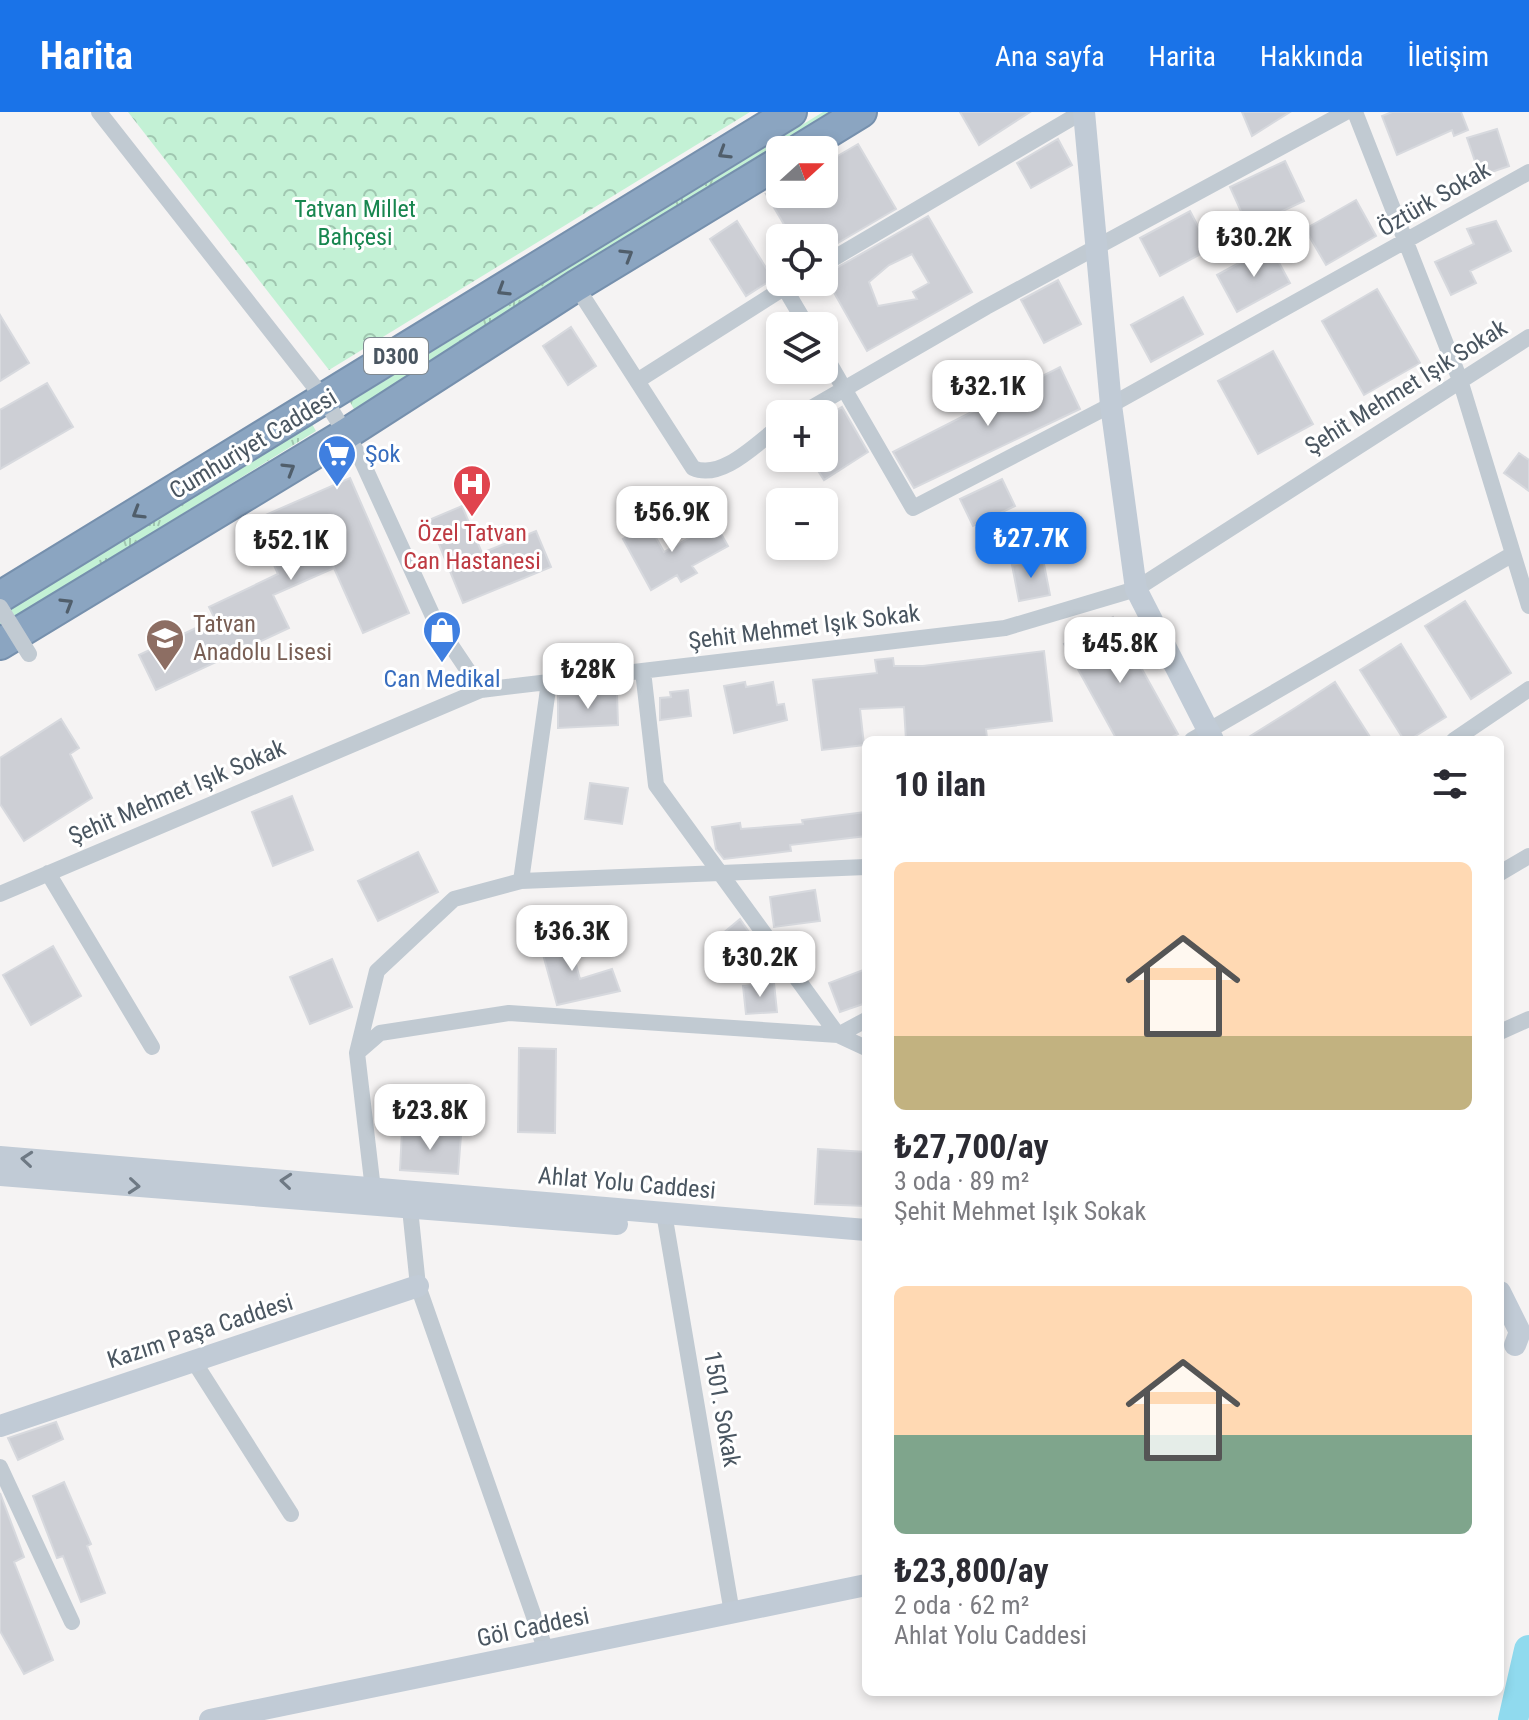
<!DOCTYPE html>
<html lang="tr">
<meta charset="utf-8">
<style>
body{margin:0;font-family:"Roboto Condensed",sans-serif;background:#f2f2f3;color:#2b2b33;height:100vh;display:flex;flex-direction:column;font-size:30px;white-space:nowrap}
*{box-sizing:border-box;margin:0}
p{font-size:26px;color:#7c7c81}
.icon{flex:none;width:44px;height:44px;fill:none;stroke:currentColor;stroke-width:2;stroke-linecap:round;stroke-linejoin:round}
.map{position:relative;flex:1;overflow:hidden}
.sheet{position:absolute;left:862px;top:624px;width:642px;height:960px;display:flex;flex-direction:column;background:#fff;border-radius:12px;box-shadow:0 4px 12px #0003}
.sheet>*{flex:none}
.needle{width:52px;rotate:69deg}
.fabs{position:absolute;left:766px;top:24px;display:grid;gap:16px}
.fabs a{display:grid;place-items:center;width:72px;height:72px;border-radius:12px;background:#fff;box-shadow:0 4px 12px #0003;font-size:40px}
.price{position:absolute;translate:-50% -68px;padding:0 18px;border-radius:16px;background:#fff;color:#222;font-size:26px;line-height:52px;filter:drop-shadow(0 2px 4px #0008)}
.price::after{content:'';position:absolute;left:50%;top:48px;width:24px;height:18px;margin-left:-12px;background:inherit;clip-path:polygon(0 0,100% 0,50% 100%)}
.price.on{background:#1a73e8;color:#fff}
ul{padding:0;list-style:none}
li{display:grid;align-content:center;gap:16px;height:424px;padding:0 32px}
li span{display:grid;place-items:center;height:248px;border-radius:12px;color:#555}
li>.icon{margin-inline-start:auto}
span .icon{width:144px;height:144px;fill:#fffc;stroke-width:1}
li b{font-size:34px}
h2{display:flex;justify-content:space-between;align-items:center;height:96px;padding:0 32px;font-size:34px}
header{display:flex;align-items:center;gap:48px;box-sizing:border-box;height:112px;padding:0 40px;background:#1a73e8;color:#fff}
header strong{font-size:38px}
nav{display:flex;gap:44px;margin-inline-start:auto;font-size:28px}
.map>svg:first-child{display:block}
.grass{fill:url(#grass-tufts)}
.park{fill:url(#park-crowns)}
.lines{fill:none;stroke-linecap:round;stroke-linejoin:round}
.river{stroke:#90daee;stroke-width:30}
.building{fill:#cdcfd5;stroke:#d7d9de;stroke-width:2;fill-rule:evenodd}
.highway-casing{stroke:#7690ad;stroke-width:34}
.street{stroke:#c1cad2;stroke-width:16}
.secondary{stroke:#c1cbd6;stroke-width:22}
.highway{stroke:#8ba5c1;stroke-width:30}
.street-bridge{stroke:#c1cad2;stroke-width:16}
.oneway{stroke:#505e6b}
.oneway2{stroke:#6e7984}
.labels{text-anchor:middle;stroke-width:6;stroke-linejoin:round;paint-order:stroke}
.shield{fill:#fff;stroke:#808990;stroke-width:2}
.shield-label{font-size:22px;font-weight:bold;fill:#4a5661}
.street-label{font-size:24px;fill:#4a5661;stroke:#fff}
.park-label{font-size:24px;fill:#17864f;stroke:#fff}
.shop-label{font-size:24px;fill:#366cbe;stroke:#fff;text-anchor:start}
.health-label{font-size:24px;fill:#be3a42;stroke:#fff}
.education-label{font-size:24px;fill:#785e54;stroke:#fff;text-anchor:start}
</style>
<header>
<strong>Harita</strong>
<nav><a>Ana sayfa</a><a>Harita</a><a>Hakkında</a><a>İletişim</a></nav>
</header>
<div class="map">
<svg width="1529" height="1608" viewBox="0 0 1529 1608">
<defs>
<pattern id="grass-tufts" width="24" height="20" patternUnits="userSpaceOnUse" patternTransform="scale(2)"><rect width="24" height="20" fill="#c3f1d5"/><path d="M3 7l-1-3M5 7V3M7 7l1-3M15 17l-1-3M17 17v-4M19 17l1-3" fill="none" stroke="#a0c6b0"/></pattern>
<pattern id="park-crowns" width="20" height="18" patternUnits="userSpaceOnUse" patternTransform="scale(2)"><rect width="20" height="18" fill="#c3f1d5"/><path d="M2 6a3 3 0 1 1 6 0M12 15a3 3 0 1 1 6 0" fill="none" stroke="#a0c6b0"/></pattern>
</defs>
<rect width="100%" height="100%" fill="#f5f3f3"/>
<path class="grass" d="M 823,0 L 840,0 L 355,299 L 350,290 Z
M 312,312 L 316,319 L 0,515 L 0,503 Z"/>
<path class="park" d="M 128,0 L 750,0 L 329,258 Z"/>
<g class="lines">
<path class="river" d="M 1513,1608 L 1529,1538"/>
</g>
<path class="building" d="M 960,0 L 1030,0 L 979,33 Z
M 1242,0 L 1290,0 L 1252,24 Z
M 1392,0 L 1461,0 L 1468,18 L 1454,24 L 1452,18 L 1397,43 L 1382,4 Z
M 1497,17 L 1509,54 L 1480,64 L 1467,26 Z
M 1058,27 L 1072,53 L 1031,76 L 1017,51 Z
M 858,32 L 896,97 L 824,139 L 824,126 L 792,126 L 766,82 L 824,82 L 824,52 Z
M 1285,49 L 1304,89 L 1248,115 L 1230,75 Z
M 1356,88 L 1376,124 L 1326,153 L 1305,117 Z
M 1190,99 L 1210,137 L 1160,164 L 1140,126 Z
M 928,104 L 972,180 L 867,239 L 824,163 ZM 912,142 L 929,171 L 913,180 L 917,187 L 878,194 L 869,170 L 889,153 Z
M 737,109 L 773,167 L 746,184 L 710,127 Z
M 1496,109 L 1511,139 L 1470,159 L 1476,171 L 1451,183 L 1435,150 L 1474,132 L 1467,117 Z
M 1270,134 L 1290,171 L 1237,200 L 1217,163 Z
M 1058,168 L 1081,212 L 1044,231 L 1021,188 Z
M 1377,177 L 1420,251 L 1364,283 L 1322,209 Z
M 1183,185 L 1203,222 L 1151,250 L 1131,213 Z
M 0,203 L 29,251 L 0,269 Z
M 571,215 L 596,254 L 568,273 L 543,234 Z
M 1273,239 L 1313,312 L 1258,342 L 1218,269 Z
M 1060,255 L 1080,297 L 914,376 L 893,340 Z
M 47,271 L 73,315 L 0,357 L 0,298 Z
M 842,295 L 868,340 L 824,368 L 810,346 L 824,346 L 824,306 Z
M 1519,341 L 1529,348 L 1529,379 L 1504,361 Z
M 350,366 L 409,501 L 363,521 L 334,456 L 273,483 L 289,516 L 156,578 L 139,543 L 215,507 L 209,495 L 278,462 L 254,408 Z
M 1002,367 L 1015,394 L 973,414 L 960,387 Z
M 462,394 L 482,441 L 536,419 L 551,455 L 463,491 L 429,408 Z
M 715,411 L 728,434 L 692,454 L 697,461 L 681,470 L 677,463 L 651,478 L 623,427 L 649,413 L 664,440 Z
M 1043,447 L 1050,483 L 1019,489 L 1012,453 Z
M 1465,489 L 1511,561 L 1471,587 L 1425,514 Z
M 1113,505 L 1178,622 L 1166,628 L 1117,628 L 1064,532 Z
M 1401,532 L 1446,605 L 1409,628 L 1404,628 L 1360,558 Z
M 1044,539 L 1052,609 L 986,617 L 987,626 L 906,628 L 904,595 L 860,597 L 864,633 L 822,638 L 813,568 L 877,561 L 875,548 L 893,546 L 894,554 L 923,554 Z
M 745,570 L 746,575 L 773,570 L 777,593 L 784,592 L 787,608 L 734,621 L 724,574 Z
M 1335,570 L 1372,628 L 1244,628 L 1295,596 Z
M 688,578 L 691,604 L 660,608 L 660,586 L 671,585 L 670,580 Z
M 617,581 L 618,613 L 558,616 L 558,584 Z
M 61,607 L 79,636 L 70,642 L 92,686 L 24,729 L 0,692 L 0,646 Z
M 590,671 L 628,676 L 622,712 L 585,707 Z
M 292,684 L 313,738 L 273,754 L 252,700 Z
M 866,700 L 866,724 L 790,733 L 791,739 L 724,747 L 716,737 L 712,715 L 740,711 L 741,717 L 803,712 L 802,708 Z
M 418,740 L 438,780 L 378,809 L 358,769 Z
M 815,778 L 820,809 L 774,815 L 770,785 Z
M 740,807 L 769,849 L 753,862 L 721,823 Z
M 567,820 L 580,867 L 612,857 L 620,879 L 557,893 L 539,828 Z
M 53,834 L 81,884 L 31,913 L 3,863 Z
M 332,847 L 352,895 L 310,912 L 290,865 Z
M 866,857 L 866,891 L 840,900 L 829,871 Z
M 774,871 L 777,900 L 746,902 L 743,874 Z
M 519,936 L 556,937 L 555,1021 L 518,1020 Z
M 402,1019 L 461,1023 L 458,1062 L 400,1058 Z
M 818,1037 L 866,1040 L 866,1094 L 815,1092 Z
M 56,1310 L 63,1327 L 18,1348 L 8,1326 Z
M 64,1370 L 91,1432 L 87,1434 L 105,1481 L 81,1490 L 63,1444 L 57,1446 L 33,1384 Z
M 0,1381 L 24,1445 L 14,1450 L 53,1548 L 24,1562 L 0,1519 Z"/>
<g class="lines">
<g class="highway-casing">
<path id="highway" d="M 799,38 L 861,0
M 0,485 L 791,0
M 0,532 L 346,322 L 576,174 L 780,50"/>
</g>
<path class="street" d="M 99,0 L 325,288 L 360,345 L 436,511 L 481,578
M 1355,0 L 1460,268 L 1529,494
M 824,152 L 1082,0
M 576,174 L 693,356 C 722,369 758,330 780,314
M 784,175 L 807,214
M 824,242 L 913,396 L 1111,293 L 1529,60
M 637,269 L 793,170
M 801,302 L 986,195 L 1346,0
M 643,559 L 656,673 L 838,923 L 866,908
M 1192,628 L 1513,442
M 1454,628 L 1529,577
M 48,761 L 152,935
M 1500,761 L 1529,744
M 521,769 L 549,570
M 0,782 L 481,578 L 1005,516 L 1136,477 L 1529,225
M 1500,920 L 1529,907
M 357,941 L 380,921 L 509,901 L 838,923 L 866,936
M 374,1086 L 357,941 L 377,859 L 454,787 L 521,769 L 866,755
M 409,1087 L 418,1174 L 546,1539
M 664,1101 L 732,1501
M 193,1248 L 291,1402
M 0,1355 L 72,1510"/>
<path class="secondary" d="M 1084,0 L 1111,293 L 1136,477 L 1213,628
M 0,1045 L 866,1118
M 0,1063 L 617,1112
M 1500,1180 L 1520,1220 L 1515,1233
M 0,1314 L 418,1174
M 210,1608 L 866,1473"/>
<use href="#highway" class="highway"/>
<path class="street-bridge" d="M 0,495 L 29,542"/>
</g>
<defs><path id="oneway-chevron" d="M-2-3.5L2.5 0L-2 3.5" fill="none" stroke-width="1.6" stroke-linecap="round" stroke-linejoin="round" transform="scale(2)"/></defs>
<g class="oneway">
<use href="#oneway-chevron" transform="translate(724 41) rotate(148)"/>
<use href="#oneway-chevron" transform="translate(627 143) rotate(-31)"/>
<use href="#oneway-chevron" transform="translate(503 178) rotate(148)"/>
<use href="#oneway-chevron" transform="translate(289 357) rotate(-31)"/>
<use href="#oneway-chevron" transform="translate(138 401) rotate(149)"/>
<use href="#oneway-chevron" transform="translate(67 492) rotate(-31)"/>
</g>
<g class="oneway2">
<use href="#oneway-chevron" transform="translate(27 1047) rotate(-175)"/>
<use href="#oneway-chevron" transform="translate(286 1069) rotate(-175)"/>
<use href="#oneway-chevron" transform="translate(134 1074) rotate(5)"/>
</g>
<defs>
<g id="supermarket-pin" transform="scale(2)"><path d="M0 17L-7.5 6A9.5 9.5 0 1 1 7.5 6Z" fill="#3f7fe0" stroke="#fff"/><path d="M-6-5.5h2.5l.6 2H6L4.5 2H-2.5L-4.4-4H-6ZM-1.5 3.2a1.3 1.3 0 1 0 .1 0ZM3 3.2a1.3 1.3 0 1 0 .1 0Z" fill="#fff"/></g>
<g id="hospital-pin" transform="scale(2)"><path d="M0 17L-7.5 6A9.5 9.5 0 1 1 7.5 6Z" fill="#e0444e" stroke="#fff"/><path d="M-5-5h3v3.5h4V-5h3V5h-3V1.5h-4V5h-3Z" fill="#fff"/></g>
<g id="shop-pin" transform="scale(2)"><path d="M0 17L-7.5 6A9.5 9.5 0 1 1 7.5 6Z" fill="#3f7fe0" stroke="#fff"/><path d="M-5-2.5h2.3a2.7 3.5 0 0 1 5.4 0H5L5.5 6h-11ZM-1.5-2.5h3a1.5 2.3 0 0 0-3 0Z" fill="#fff"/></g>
<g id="school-pin" transform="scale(2)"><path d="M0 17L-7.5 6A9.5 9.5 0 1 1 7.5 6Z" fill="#8d6e63" stroke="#fff"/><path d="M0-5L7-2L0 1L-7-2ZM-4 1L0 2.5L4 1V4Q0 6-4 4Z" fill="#fff"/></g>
</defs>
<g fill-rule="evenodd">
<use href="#supermarket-pin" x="337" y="342"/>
<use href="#hospital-pin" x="472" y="372"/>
<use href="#shop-pin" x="442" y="518"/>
<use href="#school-pin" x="165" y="526"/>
</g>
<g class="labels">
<rect class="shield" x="364" y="226" width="64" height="36" rx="6"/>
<g class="shield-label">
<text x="396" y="252">D300</text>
</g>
<g class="street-label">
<text transform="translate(1434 87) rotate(-30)" y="8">Öztürk Sokak</text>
<text transform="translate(1406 275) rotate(-32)" y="8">Şehit Mehmet Işık Sokak</text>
<text transform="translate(253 332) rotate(-31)" y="8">Cumhuriyet Caddesi</text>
<text transform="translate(804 515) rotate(-7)" y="8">Şehit Mehmet Işık Sokak</text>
<text transform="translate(177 680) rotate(-23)" y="8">Şehit Mehmet Işık Sokak</text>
<text transform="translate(627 1071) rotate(5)" y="8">Ahlat Yolu Caddesi</text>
<text transform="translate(200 1219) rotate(-18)" y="8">Kazım Paşa Caddesi</text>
<text transform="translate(722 1297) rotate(80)" y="8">1501. Sokak</text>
<text transform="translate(533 1515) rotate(-12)" y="8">Göl Caddesi</text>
</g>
<g class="park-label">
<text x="355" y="105">Tatvan Millet<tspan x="355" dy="28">Bahçesi</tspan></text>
</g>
<g class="shop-label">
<text x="365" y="350">Şok</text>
<text x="442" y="575" text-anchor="middle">Can Medikal</text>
</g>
<g class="health-label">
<text x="472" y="429">Özel Tatvan<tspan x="472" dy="28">Can Hastanesi</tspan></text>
</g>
<g class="education-label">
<text x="193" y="520">Tatvan<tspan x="193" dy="28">Anadolu Lisesi</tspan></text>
</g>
</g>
</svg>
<div class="fabs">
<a><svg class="needle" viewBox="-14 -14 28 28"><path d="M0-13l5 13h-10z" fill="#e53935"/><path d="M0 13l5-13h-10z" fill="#7c7c81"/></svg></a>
<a><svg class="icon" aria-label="locate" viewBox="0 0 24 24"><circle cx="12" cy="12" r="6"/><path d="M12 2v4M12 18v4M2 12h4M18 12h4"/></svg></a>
<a><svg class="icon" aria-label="layers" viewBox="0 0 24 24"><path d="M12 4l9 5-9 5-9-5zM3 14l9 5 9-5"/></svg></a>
<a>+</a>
<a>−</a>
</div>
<b class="price" style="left:1254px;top:167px">₺30.2K</b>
<b class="price" style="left:988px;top:316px">₺32.1K</b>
<b class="price" style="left:672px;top:442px">₺56.9K</b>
<b class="price on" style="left:1031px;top:468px">₺27.7K</b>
<b class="price" style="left:291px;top:470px">₺52.1K</b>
<b class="price" style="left:1120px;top:573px">₺45.8K</b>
<b class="price" style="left:588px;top:599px">₺28K</b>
<b class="price" style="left:572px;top:861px">₺36.3K</b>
<b class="price" style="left:760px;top:887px">₺30.2K</b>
<b class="price" style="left:430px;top:1040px">₺23.8K</b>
<section class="sheet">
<h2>10 ilan<svg class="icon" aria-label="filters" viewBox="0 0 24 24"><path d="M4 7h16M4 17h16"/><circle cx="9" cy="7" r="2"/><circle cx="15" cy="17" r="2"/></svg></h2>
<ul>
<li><span style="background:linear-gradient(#ffd9b3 70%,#c2b280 0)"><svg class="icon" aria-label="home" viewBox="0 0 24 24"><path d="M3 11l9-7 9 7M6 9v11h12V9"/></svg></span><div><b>₺27,700/ay</b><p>3 oda · 89 m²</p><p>Şehit Mehmet Işık Sokak</p></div></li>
<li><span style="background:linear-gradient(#ffd9b3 60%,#7fa58c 0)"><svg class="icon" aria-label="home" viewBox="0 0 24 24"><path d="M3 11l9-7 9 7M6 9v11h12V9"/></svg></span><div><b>₺23,800/ay</b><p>2 oda · 62 m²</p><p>Ahlat Yolu Caddesi</p></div></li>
</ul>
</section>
</div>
